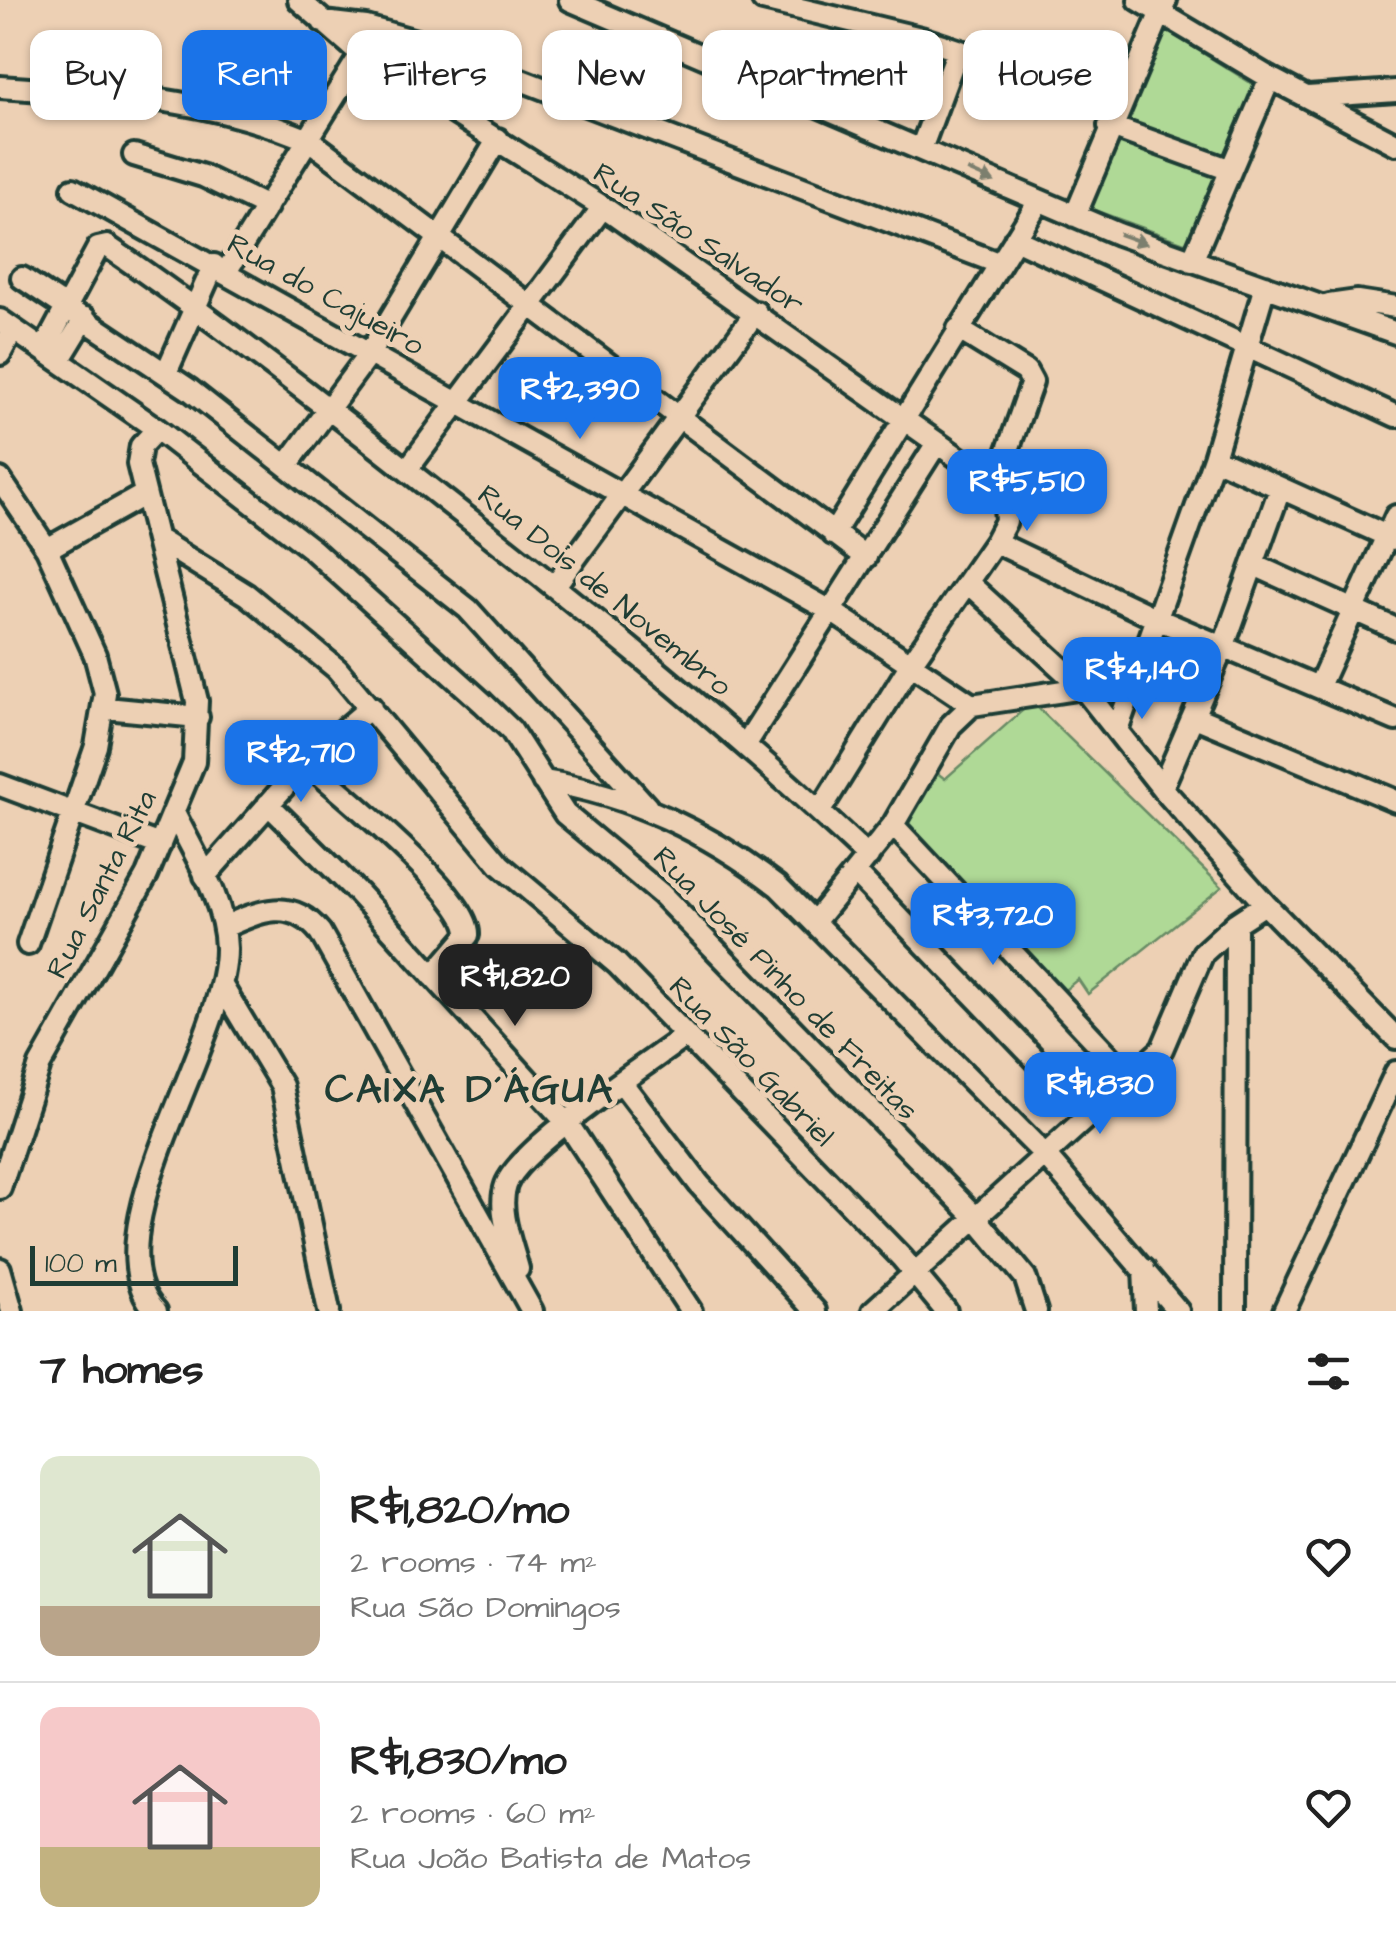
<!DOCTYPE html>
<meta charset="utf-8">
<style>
body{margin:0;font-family:"Architects Daughter",sans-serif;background:#f2f2f2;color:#222;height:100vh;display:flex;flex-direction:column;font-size:38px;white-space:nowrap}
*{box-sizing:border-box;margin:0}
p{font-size:32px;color:#767676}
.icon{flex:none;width:55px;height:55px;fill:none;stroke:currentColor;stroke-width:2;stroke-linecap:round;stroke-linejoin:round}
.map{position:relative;height:1311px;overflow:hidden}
.drawer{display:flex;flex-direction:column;background:#fff;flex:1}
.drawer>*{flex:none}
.guide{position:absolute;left:30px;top:30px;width:1338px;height:90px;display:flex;gap:20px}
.scale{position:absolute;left:30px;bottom:25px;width:208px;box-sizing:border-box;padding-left:10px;border:5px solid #1f3d34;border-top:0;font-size:28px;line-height:35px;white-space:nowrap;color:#1f3d34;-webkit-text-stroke:8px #edd0b4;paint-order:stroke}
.price{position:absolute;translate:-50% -85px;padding:0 22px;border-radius:20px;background:#1a73e8;color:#fff;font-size:32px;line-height:65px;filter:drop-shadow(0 2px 5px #0008)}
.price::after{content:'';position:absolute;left:50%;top:60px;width:30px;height:22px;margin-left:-15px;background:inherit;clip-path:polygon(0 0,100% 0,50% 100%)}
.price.selected{background:#222;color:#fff}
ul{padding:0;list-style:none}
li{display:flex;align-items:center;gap:30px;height:250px;padding:0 40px}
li+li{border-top:2px solid #e0e0e0}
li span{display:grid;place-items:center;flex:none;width:280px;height:200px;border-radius:20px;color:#555}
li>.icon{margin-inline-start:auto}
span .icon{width:120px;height:120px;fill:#fffc;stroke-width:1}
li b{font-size:42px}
h2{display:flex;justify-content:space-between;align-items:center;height:120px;padding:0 40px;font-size:42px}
.pill{padding:0 35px;border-radius:20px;background:#fff;box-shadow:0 2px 8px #0004;font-size:35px;line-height:90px}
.pill.selected{background:#1a73e8;color:#fff}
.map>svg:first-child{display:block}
.green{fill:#afd996;stroke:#678b65;stroke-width:2.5}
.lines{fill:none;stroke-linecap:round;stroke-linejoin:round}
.minor-casing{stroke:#1f3d34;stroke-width:28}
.minor{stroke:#edd0b4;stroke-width:20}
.oneway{fill:#7c7f6e}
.labels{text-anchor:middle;stroke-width:10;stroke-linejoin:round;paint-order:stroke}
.street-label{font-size:30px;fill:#1f3d34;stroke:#edd0b4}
.district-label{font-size:40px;font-weight:bold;letter-spacing:2.5px;fill:#1f3d34;stroke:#edd0b4}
</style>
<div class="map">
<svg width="1396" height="1311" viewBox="0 0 1396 1311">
<rect width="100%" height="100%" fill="#edd0b4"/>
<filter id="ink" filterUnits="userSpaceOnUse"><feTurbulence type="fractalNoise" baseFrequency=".01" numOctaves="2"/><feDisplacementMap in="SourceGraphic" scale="20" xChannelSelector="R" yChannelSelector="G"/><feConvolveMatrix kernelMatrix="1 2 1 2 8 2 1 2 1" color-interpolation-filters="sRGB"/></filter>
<g filter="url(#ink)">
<path class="green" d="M 1158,25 L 1254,85 L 1187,244 L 1083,206 Z
M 1032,702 L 1222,887 L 1088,994 L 1078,979 L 1060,994 L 901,826 L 932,769 L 945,779 Z"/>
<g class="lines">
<g class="minor-casing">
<path id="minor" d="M 299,0 L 361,54 L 603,207 L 1004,490 L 1006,521 L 995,542 L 912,662 L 820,811
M 570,0 L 1118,234 L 1396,333
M 763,0 L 921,38 L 1119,103
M 1139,0 L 1270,78 L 1396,144
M 323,22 L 366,27 L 430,45 L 998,263
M 0,87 C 120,96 194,94 309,140 L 866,557
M 1308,97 L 1396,91
M 1109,126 L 1228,169
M 921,149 L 958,50
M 134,155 L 203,176 L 267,207
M 73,189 L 831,611 L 972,705 L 1083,688
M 1075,216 L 1166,0
M 1015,239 L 1396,416
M 1192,261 L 1270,78
M 226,272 L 361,54
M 22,278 L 190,390 L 468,609 L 647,807
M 1329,305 L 1357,301 L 1396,307
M 0,320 L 157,429 L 313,550 L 483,703 L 511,730 L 565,814 L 661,894 L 976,1218 L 1025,1277 L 1036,1311
M 958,329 L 1026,371 L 1032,382 L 997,481
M 44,349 L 98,248 L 107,246 C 209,316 306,391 404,468 C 564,593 720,717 868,857
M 0,354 L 13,330
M 60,359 L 85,318
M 166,373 L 214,265
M 1214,458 L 1396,540
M 287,465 L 369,354 L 498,139
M 407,470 L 603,207
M 0,479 L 47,549 L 95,655 L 105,693 L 96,746 L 28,944
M 833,534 L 1039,201
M 157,539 L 247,595 L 337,669 L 500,865 L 617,964 L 902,1258 L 946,1311
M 995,542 L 1157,619 L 1396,720
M 47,549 L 145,494
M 1254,565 L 1396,629
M 968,583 L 1083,688 L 1162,788 L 1265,904 L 1396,1038
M 554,587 L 756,312
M 1319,686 L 1396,516
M 106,708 L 198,717
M 1195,717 L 1396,801
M 1117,730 L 1214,458 L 1265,286
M 746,744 L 937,443
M 306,762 C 338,791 471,897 468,935 L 433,976
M 543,781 C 632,795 707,832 778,886 L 1045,1155 L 1178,1311
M 0,785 L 160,845
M 1162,788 L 1224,645 L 1280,489
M 268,804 L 358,893 L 568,1124 L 691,1311
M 893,825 L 1129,1077
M 856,873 L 1088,1114
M 205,876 L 306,762 L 371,707
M 815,921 L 893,825 L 951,725 L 972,705
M 224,927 C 260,911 291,897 320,932 L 532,1311
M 222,986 L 282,1086 L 329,1311
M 622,1083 L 699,1184 L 815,1311
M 0,1188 L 40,1065 L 147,875 L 194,762 L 197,701 L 138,464 L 141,446 L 157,429
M 0,1269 L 12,1311
M 518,1269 C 512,1245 497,1210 506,1185 C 519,1148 649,1063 685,1036
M 1144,1269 L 1146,1311
M 156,1311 C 85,1237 227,1043 226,948 C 225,901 194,854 174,813
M 873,1311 L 1162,1049 L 1203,953 L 1236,923 L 1265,904
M 1235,1311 L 1236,923
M 1284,1311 L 1396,1072"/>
</g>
<use href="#minor" class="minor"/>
</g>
<defs><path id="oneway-solid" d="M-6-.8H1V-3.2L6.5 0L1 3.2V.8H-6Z" transform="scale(2.5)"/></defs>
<g class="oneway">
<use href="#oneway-solid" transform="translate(981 176) rotate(24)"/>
<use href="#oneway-solid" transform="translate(1133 239) rotate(20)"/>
</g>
</g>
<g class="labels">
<g class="street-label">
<text transform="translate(699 238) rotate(34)" y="10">Rua São Salvador</text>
<text transform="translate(326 294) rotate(29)" y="10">Rua do Cajueiro</text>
<text transform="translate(605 590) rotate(39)" y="10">Rua Dois de Novembro</text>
<text transform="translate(101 884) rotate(-63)" y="10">Rua Santa Rita</text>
<text transform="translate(786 983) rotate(46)" y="10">Rua José Pinho de Freitas</text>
<text transform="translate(752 1061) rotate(46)" y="10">Rua São Gabriel</text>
</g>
<g class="district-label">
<text x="470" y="1102">CAIXA D´ÁGUA</text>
</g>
</g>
</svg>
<div class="scale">100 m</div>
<b class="price" style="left:580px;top:442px">R$2,390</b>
<b class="price" style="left:1027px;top:534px">R$5,510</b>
<b class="price" style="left:1142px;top:722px">R$4,140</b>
<b class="price" style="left:301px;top:805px">R$2,710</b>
<b class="price" style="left:993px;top:968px">R$3,720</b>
<b class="price selected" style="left:515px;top:1029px">R$1,820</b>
<b class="price" style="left:1100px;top:1137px">R$1,830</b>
<div class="guide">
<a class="pill">Buy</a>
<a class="pill selected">Rent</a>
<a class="pill">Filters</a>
<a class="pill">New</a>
<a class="pill">Apartment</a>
<a class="pill">House</a>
</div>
</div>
<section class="drawer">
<h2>7 homes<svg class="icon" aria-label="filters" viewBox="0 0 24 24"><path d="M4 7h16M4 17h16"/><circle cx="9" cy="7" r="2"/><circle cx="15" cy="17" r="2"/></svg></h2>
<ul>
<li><span style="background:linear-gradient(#dfe7d0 75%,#b9a48a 0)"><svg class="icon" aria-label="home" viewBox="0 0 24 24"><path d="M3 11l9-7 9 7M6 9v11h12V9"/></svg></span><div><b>R$1,820/mo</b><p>2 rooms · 74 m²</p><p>Rua São Domingos</p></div><svg class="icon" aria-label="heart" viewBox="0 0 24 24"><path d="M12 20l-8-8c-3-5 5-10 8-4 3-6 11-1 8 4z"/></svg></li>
<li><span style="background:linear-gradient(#f6c9c9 70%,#c2b280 0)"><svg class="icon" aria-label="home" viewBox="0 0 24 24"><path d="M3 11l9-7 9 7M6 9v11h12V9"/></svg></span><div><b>R$1,830/mo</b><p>2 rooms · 60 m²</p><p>Rua João Batista de Matos</p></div><svg class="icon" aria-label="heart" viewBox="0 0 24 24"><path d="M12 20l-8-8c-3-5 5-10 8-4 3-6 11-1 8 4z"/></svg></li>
</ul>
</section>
